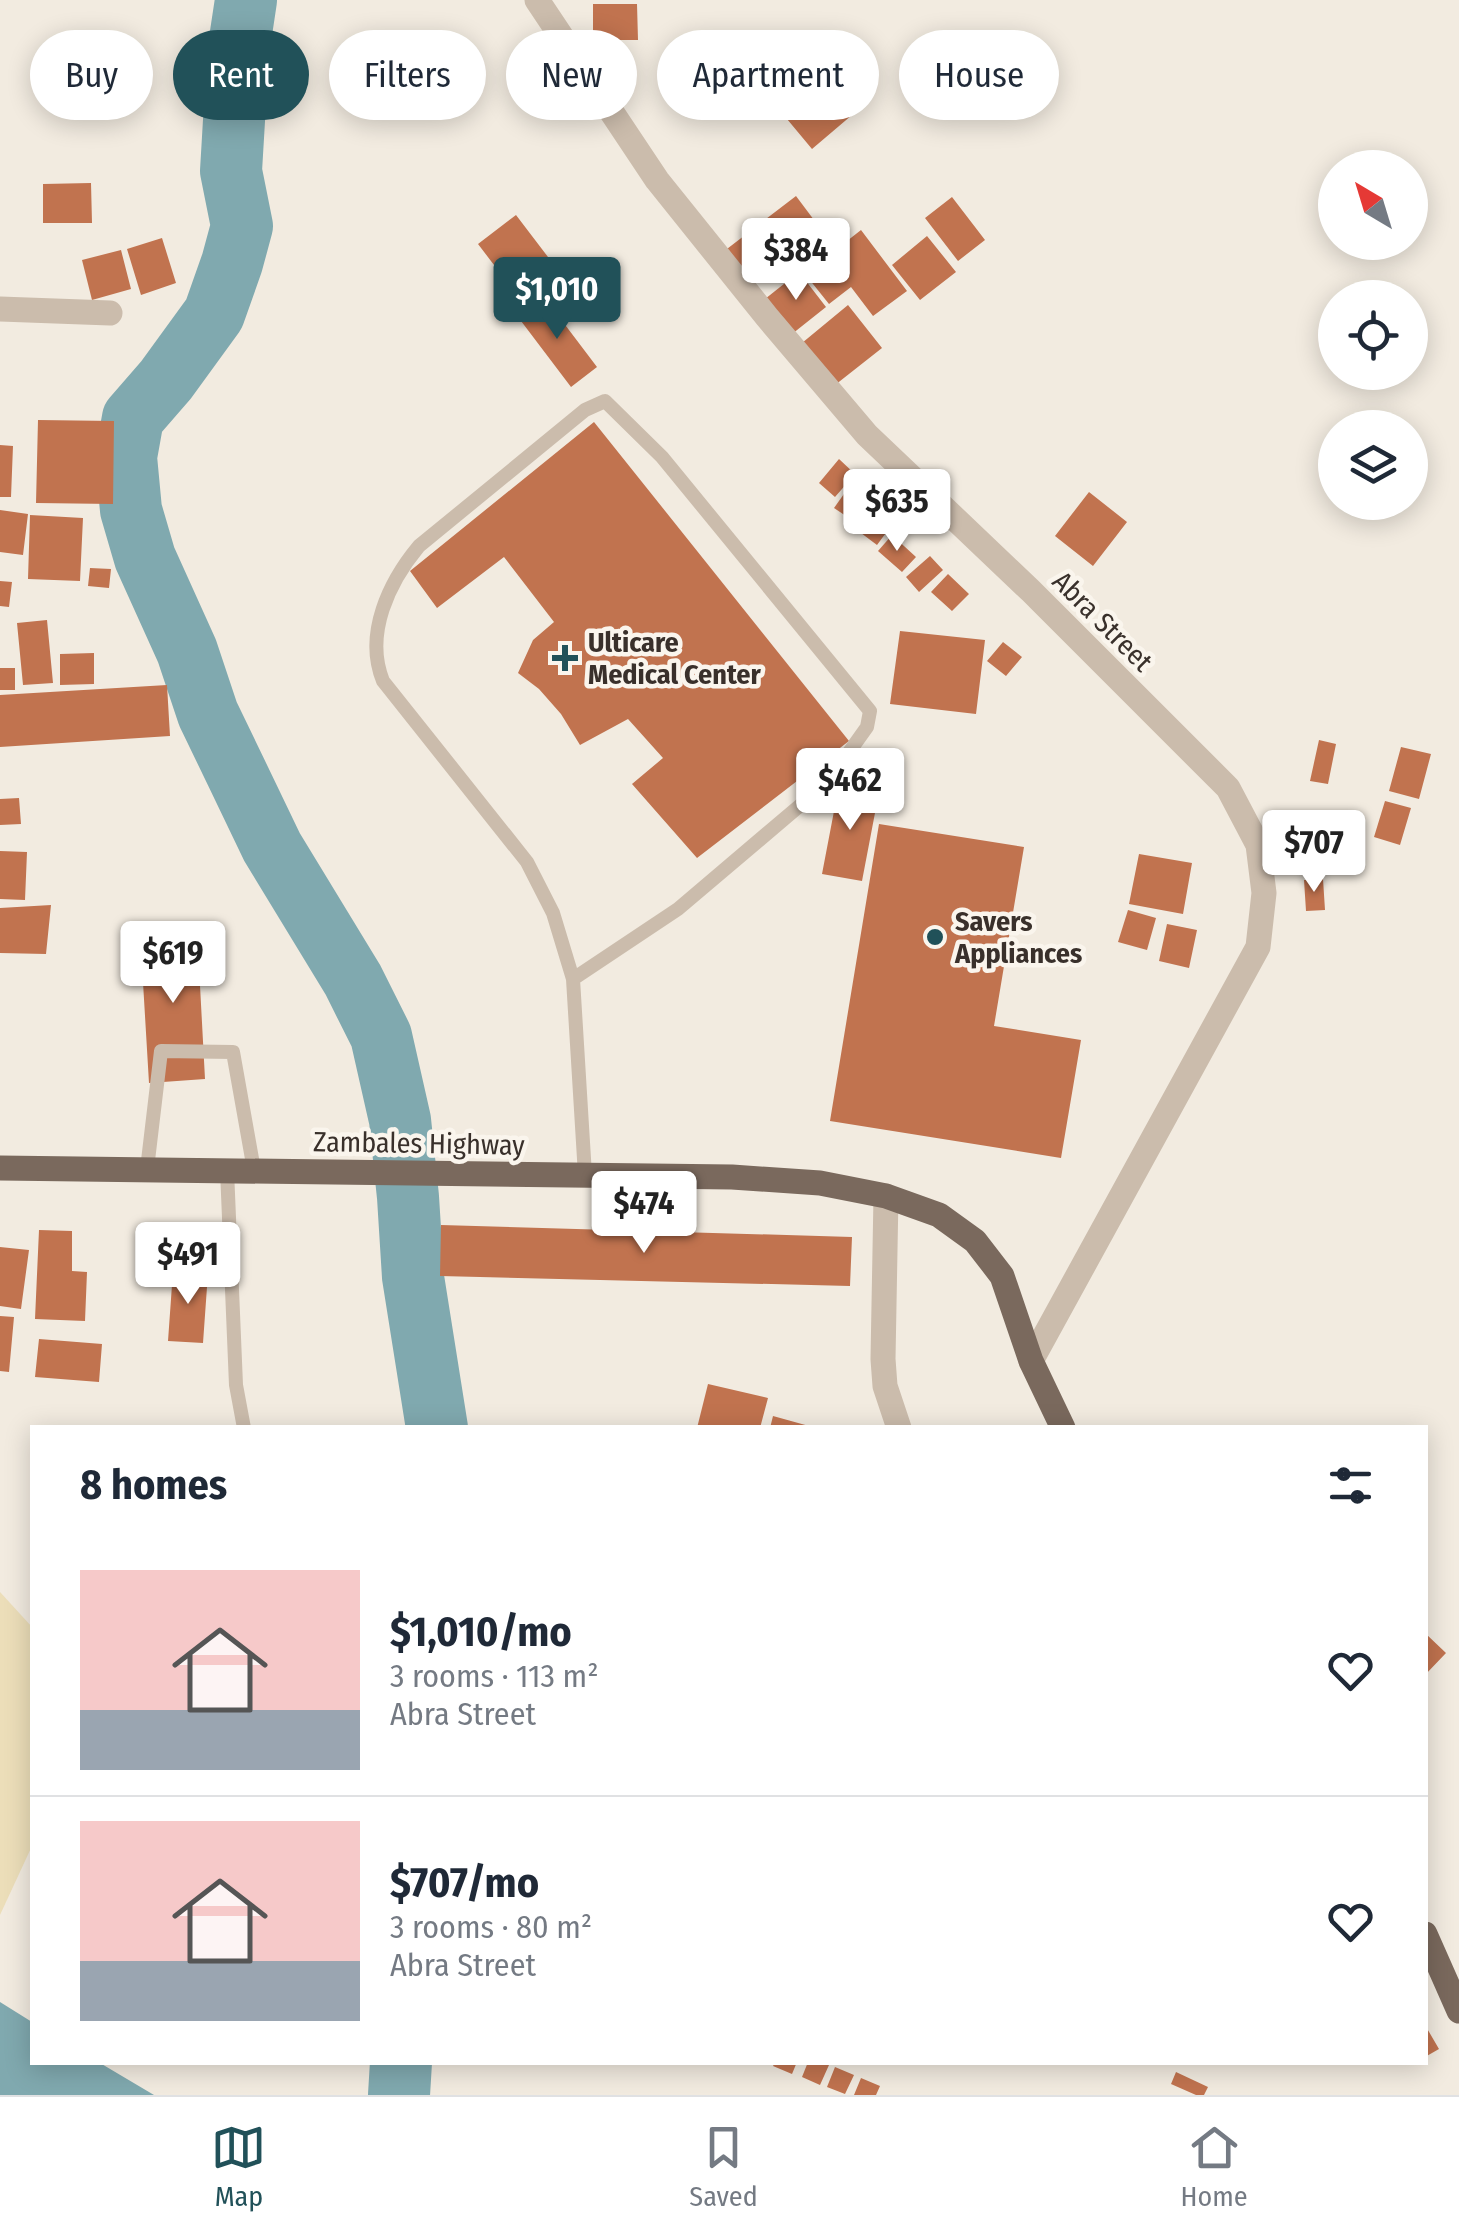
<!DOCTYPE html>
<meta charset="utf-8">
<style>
body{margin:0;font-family:"Fira Sans Condensed",sans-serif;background:#f6f6f7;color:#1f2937;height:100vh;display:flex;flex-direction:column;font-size:38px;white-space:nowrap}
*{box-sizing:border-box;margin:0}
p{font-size:32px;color:#747a83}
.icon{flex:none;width:55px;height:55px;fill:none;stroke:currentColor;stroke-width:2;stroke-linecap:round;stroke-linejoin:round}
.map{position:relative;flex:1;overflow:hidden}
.sheet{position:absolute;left:30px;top:1425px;width:1398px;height:640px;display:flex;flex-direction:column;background:#fff;border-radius:0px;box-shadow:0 5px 25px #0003}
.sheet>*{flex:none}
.top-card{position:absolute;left:30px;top:30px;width:1400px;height:90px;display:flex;gap:20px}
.needle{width:65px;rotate:322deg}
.tools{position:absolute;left:1318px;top:150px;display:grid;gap:20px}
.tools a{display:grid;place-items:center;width:110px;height:110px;border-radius:50%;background:#fff;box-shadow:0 5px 25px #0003;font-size:50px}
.price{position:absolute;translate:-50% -85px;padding:0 22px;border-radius:10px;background:#fff;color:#222;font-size:32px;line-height:65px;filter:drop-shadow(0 2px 5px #0008)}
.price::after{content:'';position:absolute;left:50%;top:60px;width:30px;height:22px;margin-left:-15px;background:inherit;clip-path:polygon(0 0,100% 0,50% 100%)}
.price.on{background:#215159;color:#fff}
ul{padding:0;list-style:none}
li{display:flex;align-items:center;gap:30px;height:250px;padding:0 50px}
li+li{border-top:2px solid #e0e1e3}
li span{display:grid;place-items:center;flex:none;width:280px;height:200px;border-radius:0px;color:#555}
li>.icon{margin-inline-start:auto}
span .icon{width:120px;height:120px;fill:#fffc;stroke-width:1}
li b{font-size:42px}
h2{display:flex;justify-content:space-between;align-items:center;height:120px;padding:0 50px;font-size:42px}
.chip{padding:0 35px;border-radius:45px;background:#fff;box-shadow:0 5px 25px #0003;font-size:35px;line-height:90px}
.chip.on{background:#215159;color:#fff}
.dock{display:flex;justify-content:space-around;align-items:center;height:140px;border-top:2px solid #e0e1e3;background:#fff;font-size:28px;color:#747a83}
.dock a{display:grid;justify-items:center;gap:5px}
.dock .on{color:#215159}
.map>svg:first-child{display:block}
.sand{fill:#ecdeb9}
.water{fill:#80a9af}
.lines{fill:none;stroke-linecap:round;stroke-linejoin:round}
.river{stroke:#80a9af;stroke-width:62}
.building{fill:#c1734f}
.service{stroke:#cbbcac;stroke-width:14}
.minor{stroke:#cbbcac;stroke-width:25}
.tertiary{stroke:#cbbcac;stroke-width:25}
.primary{stroke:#7a695d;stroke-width:25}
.poi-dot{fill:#215159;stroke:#faf5ed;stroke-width:4}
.labels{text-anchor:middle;stroke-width:9;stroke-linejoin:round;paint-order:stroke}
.street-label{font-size:28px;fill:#39302b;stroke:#faf5ed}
.poi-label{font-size:28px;font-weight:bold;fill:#39302b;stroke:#faf5ed;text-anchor:start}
</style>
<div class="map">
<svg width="1459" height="2095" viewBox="0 0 1459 2095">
<rect width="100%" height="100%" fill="#f2ebe0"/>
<path class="sand" d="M 0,1592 L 32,1627 L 32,1846 L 0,1915 Z"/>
<path class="water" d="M 0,2002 L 32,2022 L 32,2062 L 100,2063 L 154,2095 L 0,2095 Z"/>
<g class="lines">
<path class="river" d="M 246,0 L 238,53 L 231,171 L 242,226 L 232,263 L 214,314 L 166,380 L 133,418 L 126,457 L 131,510 L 145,558 L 187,651 L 208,714 L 236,772 L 272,847 L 353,980 L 381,1036 L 400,1120 L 408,1197 L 413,1277 L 437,1428
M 399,2095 L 401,2062"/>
</g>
<path class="building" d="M 593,4 L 637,4 L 638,40 L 593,40 Z
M 817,74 L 852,115 L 812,149 L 777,107 Z
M 91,183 L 92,223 L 43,223 L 43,184 Z
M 796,196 L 820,228 L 747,284 L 723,252 Z
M 952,197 L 985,240 L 958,261 L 925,218 Z
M 516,215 L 548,257 L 510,286 L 478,244 Z
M 861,230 L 907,291 L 873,316 L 851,287 L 829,304 L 805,274 Z
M 927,236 L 956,272 L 920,300 L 892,265 Z
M 162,238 L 176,283 L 141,295 L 127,249 Z
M 121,250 L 131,289 L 92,300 L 82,260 Z
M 799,272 L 826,307 L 792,334 L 765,299 Z
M 544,297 L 597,367 L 571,387 L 518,317 Z
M 848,305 L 882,348 L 835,385 L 802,343 Z
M 38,420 L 114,421 L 113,504 L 36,503 Z
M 594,422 L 849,741 L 697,858 L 632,784 L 663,758 L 628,719 L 580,745 L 561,714 L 539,689 L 518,673 L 533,640 L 554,622 L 504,557 L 437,608 L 410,571 Z
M 0,445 L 13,446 L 11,497 L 0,497 Z
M 839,459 L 855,474 L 835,497 L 819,483 Z
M 856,477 L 877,492 L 855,522 L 834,508 Z
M 1089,492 L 1127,522 L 1093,566 L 1055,536 Z
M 875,507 L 894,522 L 877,545 L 857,530 Z
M 0,510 L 28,514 L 23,555 L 0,552 Z
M 30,515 L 83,518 L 80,581 L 28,579 Z
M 892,535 L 916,557 L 902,572 L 878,551 Z
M 930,556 L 943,570 L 919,592 L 906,577 Z
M 90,568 L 111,569 L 109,588 L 88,586 Z
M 948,574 L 969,594 L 952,611 L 931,592 Z
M 0,581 L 12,582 L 9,607 L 0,606 Z
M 47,620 L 53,683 L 23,685 L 17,623 Z
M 900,631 L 985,640 L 976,714 L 890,704 Z
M 1003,642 L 1022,657 L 1006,676 L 987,661 Z
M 94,653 L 94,684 L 60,685 L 60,654 Z
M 0,668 L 15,668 L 15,690 L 0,690 Z
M 167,685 L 170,736 L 0,747 L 0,695 Z
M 1319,740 L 1336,744 L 1328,784 L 1310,781 Z
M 1401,747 L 1431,754 L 1419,799 L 1389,791 Z
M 839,785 L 879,792 L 862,881 L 822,874 Z
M 19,798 L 21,824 L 0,825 L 0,799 Z
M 1385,801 L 1411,808 L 1400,845 L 1374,837 Z
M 879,824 L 1024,847 L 994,1026 L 1081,1040 L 1061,1158 L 830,1121 Z
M 1299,833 L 1309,865 L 1279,875 L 1269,843 Z
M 0,851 L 27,852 L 25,900 L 0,899 Z
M 1139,854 L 1192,863 L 1183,914 L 1129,904 Z
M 1323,879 L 1325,910 L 1306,911 L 1304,880 Z
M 51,905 L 46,954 L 0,953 L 0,908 Z
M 1128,910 L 1156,918 L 1147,950 L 1118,942 Z
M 1167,924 L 1197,930 L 1189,968 L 1159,961 Z
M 197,929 L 205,1079 L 149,1083 L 140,932 Z
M 441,1225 L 852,1237 L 850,1286 L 440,1276 Z
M 39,1230 L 72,1231 L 72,1271 L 87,1272 L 85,1321 L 35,1319 Z
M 0,1247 L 29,1250 L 21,1309 L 0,1306 Z
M 173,1271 L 208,1273 L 203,1343 L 168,1341 Z
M 0,1316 L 14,1317 L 9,1372 L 0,1371 Z
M 39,1339 L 102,1344 L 99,1382 L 35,1377 Z
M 708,1384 L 768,1398 L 760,1428 L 697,1428 Z
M 773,1416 L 809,1426 L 809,1428 L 770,1428 Z
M 1425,1633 L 1446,1653 L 1425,1675 Z
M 1425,2025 L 1439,2049 L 1425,2057 Z
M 775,2062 L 797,2062 L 792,2074 L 773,2066 Z
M 808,2062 L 822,2062 L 829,2065 L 820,2085 L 802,2077 Z
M 835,2067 L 854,2075 L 845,2094 L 827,2087 Z
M 1176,2072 L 1208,2087 L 1204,2095 L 1196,2095 L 1171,2084 Z
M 861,2078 L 880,2086 L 876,2095 L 854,2095 Z"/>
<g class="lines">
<path class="service" d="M 573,979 L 678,909 L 810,797 L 847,755 L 867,727 L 870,711 L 662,457 L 605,401 L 585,410 L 419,546 C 389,582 364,634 383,681 L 527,862 L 553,913 L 573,979 L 585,1175
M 147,1169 L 161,1051 L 233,1052 L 254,1170
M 227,1170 L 236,1385 L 244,1428"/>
<path class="minor" d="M 0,309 L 110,313
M 886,1196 L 883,1359 L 885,1386 L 899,1428"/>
<path class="tertiary" d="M 537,0 L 657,180 L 767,317 L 867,435 L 1031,591 L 1228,788 L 1258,845 L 1264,893 L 1258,947 L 1031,1361"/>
<path class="primary" d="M 0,1168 L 732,1177 L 820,1183 L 886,1196 L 939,1215 L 975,1241 L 1002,1276 L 1031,1361 L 1063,1428
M 1425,1934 L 1459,2011"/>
</g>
<g class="poi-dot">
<path d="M560 643h10v10h10v10h-10v10h-10v-10h-10v-10h10z"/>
<circle cx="935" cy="937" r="10"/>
</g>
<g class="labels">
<g class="street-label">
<text transform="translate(1103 621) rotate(45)" y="10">Abra Street</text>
<text transform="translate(419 1143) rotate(1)" y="10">Zambales Highway</text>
</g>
<g class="poi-label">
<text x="588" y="652">Ulticare<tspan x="588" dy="32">Medical Center</tspan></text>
<text x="955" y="931">Savers<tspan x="955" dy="32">Appliances</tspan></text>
</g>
</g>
</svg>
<div class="tools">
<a><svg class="needle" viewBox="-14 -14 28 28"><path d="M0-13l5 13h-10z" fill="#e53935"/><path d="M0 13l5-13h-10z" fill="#747a83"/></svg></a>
<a><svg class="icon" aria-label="locate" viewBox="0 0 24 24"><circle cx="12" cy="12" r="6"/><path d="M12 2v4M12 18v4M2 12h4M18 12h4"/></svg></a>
<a><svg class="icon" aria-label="layers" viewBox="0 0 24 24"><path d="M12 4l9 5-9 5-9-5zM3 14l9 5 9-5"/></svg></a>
</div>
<b class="price" style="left:796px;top:303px">$384</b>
<b class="price on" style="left:557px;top:342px">$1,010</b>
<b class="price" style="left:897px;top:554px">$635</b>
<b class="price" style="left:850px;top:833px">$462</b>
<b class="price" style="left:1314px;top:895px">$707</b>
<b class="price" style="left:173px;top:1006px">$619</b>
<b class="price" style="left:644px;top:1256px">$474</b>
<b class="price" style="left:188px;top:1307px">$491</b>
<div class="top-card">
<a class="chip">Buy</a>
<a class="chip on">Rent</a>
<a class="chip">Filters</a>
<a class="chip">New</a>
<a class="chip">Apartment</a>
<a class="chip">House</a>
</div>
<section class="sheet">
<h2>8 homes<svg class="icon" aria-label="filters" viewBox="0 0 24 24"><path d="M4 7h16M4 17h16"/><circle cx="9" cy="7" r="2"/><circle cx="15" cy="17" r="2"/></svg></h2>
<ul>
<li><span style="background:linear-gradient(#f6c9c9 70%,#9aa5b1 0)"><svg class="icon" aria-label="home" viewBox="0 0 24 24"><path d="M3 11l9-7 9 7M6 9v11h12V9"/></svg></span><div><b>$1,010/mo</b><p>3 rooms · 113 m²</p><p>Abra Street</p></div><svg class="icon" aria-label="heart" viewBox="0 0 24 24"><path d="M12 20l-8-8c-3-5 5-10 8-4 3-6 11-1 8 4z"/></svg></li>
<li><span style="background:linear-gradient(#f6c9c9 70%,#9aa5b1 0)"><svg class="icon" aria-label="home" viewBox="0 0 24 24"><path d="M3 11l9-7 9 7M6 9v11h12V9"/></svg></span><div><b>$707/mo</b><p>3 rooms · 80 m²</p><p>Abra Street</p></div><svg class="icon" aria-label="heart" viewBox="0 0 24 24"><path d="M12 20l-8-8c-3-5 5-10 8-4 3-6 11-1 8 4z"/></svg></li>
</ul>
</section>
</div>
<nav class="dock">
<a class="on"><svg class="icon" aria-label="map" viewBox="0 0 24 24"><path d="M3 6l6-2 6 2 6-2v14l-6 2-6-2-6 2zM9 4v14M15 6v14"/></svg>Map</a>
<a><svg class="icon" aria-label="saved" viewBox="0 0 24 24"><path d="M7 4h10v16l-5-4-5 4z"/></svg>Saved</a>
<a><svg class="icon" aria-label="home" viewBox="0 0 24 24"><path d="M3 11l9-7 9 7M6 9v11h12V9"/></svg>Home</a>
</nav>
